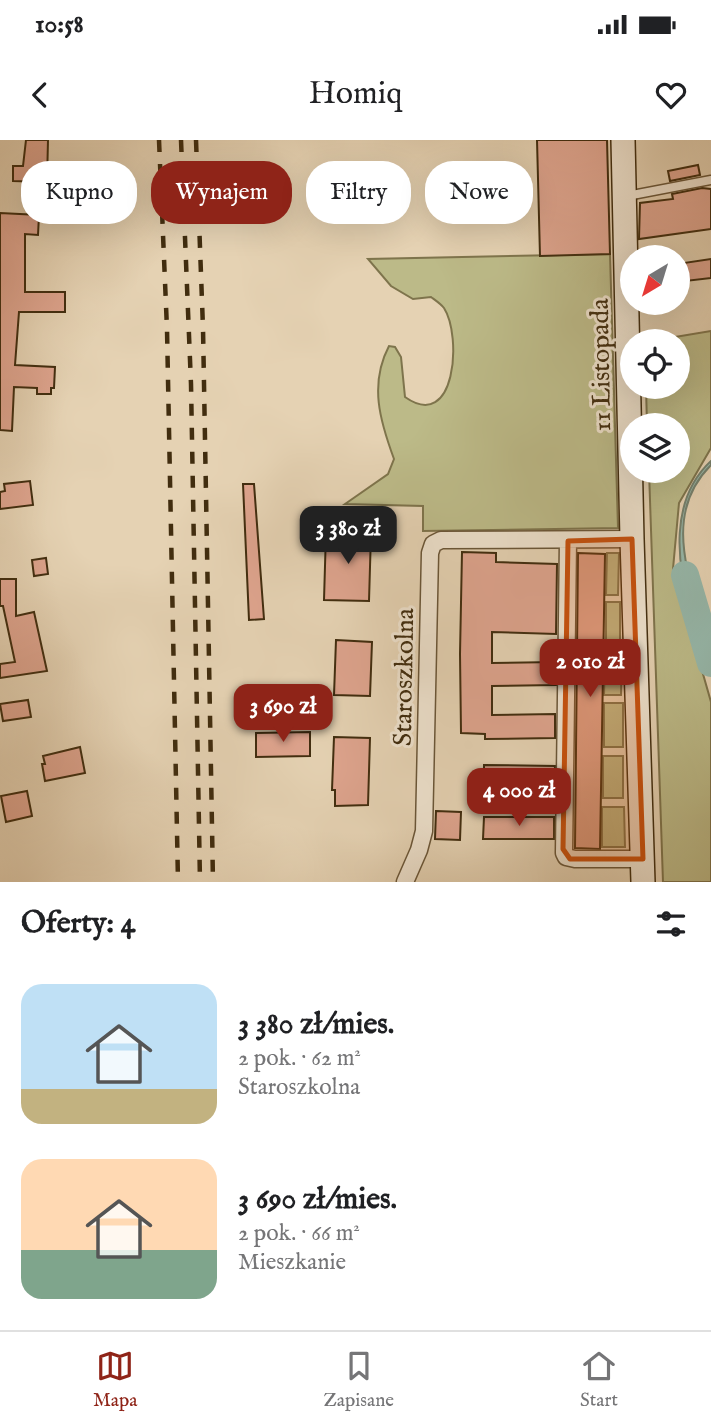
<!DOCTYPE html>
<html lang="pl">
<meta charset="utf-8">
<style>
body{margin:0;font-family:"IM FELL English",serif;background:#f2f2f2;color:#202124;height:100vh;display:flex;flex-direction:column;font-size:26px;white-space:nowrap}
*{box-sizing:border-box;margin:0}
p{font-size:23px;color:#757577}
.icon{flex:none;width:38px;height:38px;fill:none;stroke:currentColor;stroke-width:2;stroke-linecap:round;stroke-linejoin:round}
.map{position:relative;height:742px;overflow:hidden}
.panel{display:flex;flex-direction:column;background:#fff;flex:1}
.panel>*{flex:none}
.hud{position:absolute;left:21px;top:21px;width:670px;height:63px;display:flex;gap:14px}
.needle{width:46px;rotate:218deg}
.buttons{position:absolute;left:620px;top:105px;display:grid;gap:14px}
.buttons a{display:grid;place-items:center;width:70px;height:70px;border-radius:50%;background:#fff;box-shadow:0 7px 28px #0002;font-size:35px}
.price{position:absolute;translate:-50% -60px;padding:0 16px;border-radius:14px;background:#8f2418;color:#fff;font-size:23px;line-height:46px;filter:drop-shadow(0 2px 4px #0008)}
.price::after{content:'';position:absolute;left:50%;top:42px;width:21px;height:16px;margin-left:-10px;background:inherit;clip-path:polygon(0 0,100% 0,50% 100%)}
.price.active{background:#222;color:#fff}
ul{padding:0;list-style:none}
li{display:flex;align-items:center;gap:21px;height:175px;padding:0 21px}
li span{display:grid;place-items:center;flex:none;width:196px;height:140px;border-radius:21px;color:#555}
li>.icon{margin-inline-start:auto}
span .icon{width:84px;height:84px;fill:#fffc;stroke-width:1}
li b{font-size:30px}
h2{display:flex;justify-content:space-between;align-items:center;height:84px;padding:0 21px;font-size:30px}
.pill{padding:0 24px;border-radius:28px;background:#fff;box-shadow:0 7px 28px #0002;font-size:24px;line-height:63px}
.pill.active{background:#8f2418;color:#fff}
.status{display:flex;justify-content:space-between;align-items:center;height:49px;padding:0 35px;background:#fff;direction:ltr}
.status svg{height:19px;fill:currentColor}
header{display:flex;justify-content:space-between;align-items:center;height:91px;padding:0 21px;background:#fff;font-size:32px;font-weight:600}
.tab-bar{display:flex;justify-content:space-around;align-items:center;height:98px;border-top:2px solid #e0e0e0;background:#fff;font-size:19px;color:#757577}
.tab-bar a{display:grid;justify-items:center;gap:4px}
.tab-bar .active{color:#8f2418}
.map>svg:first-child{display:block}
.green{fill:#bcba88;stroke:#7e744c;stroke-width:2}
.water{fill:#96b8ab;stroke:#74806d;stroke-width:2}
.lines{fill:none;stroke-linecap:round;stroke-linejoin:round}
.river{stroke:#96b8ab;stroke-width:28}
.building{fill:#dea48e;stroke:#412d0f;stroke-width:2}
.lane-casing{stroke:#6a5638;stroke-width:11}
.street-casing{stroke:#6a5638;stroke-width:19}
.secondary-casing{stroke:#412d0f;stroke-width:26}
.lane{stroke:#eee2ce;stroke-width:8}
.street{stroke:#eee2ce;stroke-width:16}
.secondary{stroke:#eee2ce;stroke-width:23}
.rail{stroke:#412d0f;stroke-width:4.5;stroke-dasharray:12 12;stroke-linecap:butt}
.marked{fill:#c7500d;fill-opacity:0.2;stroke:#c7500d;stroke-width:5;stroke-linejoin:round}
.labels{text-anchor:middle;stroke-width:6;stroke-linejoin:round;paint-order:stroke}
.street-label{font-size:26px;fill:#412d0f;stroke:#eee2ce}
</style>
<div class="status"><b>10:58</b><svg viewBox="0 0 49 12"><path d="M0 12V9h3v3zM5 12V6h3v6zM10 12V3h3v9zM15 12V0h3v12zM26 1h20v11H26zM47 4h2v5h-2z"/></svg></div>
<header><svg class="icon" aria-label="back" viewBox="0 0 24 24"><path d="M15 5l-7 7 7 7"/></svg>Homiq<svg class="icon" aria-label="heart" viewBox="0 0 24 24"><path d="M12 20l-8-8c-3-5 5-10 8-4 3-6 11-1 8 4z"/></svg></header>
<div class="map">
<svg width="711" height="742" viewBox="0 0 711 742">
<rect width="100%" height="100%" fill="#e5d2b3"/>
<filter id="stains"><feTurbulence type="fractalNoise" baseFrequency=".00286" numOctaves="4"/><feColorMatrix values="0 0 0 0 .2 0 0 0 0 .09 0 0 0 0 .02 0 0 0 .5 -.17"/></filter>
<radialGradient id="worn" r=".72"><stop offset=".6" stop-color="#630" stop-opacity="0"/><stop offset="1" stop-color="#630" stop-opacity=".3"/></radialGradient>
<path class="green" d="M 610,114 L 618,388 L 423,391 L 423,366 L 345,364 L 388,334 L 394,319 C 380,281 369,244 389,206 L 395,207 L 401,217 L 405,257 C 456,293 462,196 444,168 C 441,164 435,160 431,157 L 413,159 L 391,146 L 368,119 Z
M 711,191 L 711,308 L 679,363 L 673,429 L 711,562 L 711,742 L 663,742 L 649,331 L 677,331 L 677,285 L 647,285 L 646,247 L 677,247 L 677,201 L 651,201 Z
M 607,413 L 619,413 L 618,455 L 606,455 Z
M 606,462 L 620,462 L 620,505 L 606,504 Z
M 605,514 L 622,514 L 621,555 L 604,555 Z
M 604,563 L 623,563 L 623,607 L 604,607 Z
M 603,616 L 623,616 L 623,658 L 603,658 Z
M 602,667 L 624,667 L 625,707 L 602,707 Z"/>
<path class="water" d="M 711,321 L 711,325 C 668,368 684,421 698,471 L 692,473 C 676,424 669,360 711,321 Z
M 700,475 L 711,508 L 711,530 L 702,507 L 698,506 L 700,500 L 694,478 Z"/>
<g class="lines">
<path class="river" d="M 685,435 L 711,523"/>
</g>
<path class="building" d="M 26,0 L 48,0 L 47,42 L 13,41 L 13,26 L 23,26 Z
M 537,0 L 607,0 L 610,114 L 540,116 Z
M 698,25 L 700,35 L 670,41 L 668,31 Z
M 702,48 L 711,49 L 711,89 L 639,99 L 640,63 L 673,59 L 672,54 Z
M 0,73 L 39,75 L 38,95 L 25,94 L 25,152 L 65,152 L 65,172 L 19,172 L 15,225 L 55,227 L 54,248 L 51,248 L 51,254 L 37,254 L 37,248 L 14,247 L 12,291 L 0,290 Z
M 711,119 L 711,138 L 677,142 L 677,124 Z
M 30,341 L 33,365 L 0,369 L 0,352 L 5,351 L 4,344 Z
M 243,344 L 254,344 L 264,479 L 249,480 Z
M 326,392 L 371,393 L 369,461 L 324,460 Z
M 462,412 L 496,413 L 496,422 L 557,424 L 556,494 L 492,492 L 492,523 L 556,522 L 556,545 L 492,546 L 492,575 L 555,574 L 555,598 L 485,599 L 485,594 L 461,593 L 460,514 Z
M 578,413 L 605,414 L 600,709 L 575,708 Z
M 46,418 L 48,434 L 34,436 L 32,420 Z
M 0,439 L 16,439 L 16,476 L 34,472 L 47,531 L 0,538 L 0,524 L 15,522 L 3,466 L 0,466 Z
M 336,500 L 372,502 L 370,556 L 334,555 Z
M 28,560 L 31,577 L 3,581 L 0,564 Z
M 310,592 L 310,616 L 256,617 L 256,593 Z
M 334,597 L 370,598 L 368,665 L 335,666 L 335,650 L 332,650 Z
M 80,607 L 85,633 L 45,641 L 42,624 L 45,624 L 43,616 Z
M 484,625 L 555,626 L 554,648 L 484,648 Z
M 27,651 L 32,676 L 6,682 L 1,656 Z
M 436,671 L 461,672 L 460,700 L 435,699 Z
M 484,677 L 554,677 L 554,699 L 483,699 Z"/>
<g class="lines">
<g class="lane-casing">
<path id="lane" d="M 627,56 L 711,40"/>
</g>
<g class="street-casing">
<path id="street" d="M 568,401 L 564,713 L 566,717 L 575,719 L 643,719
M 405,742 L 419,710 L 424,691 L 430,413 L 433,404 L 441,400 L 632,399"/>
</g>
<g class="secondary-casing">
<path id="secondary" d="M 623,0 L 632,399 L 643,742"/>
</g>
<use href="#lane" class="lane"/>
<use href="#street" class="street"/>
<use href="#secondary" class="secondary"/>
<path class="rail" d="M 159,0 L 167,189 L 178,742
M 181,0 L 191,244 L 200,742
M 196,0 L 203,188 L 213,742"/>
</g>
<path class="marked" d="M 632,399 L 643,719 L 570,719 L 563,709 L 568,401 Z"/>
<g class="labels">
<g class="street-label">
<text transform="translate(600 225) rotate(-91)" y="9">11 Listopada</text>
<text transform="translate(403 537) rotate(-89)" y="9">Staroszkolna</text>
</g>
</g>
<rect width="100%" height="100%" filter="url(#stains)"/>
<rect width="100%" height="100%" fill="url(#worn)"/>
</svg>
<div class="buttons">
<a><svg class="needle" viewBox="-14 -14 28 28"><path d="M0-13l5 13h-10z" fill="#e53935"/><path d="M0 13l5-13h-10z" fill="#757577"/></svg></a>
<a><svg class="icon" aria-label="locate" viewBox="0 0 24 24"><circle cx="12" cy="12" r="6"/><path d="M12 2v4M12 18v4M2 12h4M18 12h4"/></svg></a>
<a><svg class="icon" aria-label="layers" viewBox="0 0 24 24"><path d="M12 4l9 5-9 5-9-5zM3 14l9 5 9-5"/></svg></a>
</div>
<b class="price active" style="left:348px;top:426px">3 380 zł</b>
<b class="price" style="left:590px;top:559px">2 010 zł</b>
<b class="price" style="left:283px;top:604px">3 690 zł</b>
<b class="price" style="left:519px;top:688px">4 000 zł</b>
<div class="hud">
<a class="pill">Kupno</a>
<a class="pill active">Wynajem</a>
<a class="pill">Filtry</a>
<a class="pill">Nowe</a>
</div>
</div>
<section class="panel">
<h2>Oferty: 4<svg class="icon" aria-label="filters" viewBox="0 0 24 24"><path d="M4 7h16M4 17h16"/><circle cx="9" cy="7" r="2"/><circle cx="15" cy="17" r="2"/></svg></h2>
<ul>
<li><span style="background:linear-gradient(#bfe0f5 75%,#c2b280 0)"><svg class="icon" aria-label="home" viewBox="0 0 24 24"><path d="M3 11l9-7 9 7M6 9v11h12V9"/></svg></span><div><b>3 380 zł/mies.</b><p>2 pok. · 62 m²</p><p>Staroszkolna</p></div></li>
<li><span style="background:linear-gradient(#ffd9b3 65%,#7fa58c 0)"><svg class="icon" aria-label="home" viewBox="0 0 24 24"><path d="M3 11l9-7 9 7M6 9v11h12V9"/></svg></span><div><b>3 690 zł/mies.</b><p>2 pok. · 66 m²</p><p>Mieszkanie</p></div></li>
</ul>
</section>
<nav class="tab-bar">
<a class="active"><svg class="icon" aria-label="map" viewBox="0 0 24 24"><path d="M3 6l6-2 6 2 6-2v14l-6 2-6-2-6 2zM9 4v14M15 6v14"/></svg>Mapa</a>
<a><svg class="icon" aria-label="saved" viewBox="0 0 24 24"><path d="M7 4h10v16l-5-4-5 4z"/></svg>Zapisane</a>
<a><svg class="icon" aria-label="home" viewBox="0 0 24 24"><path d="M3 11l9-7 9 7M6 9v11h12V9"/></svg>Start</a>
</nav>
